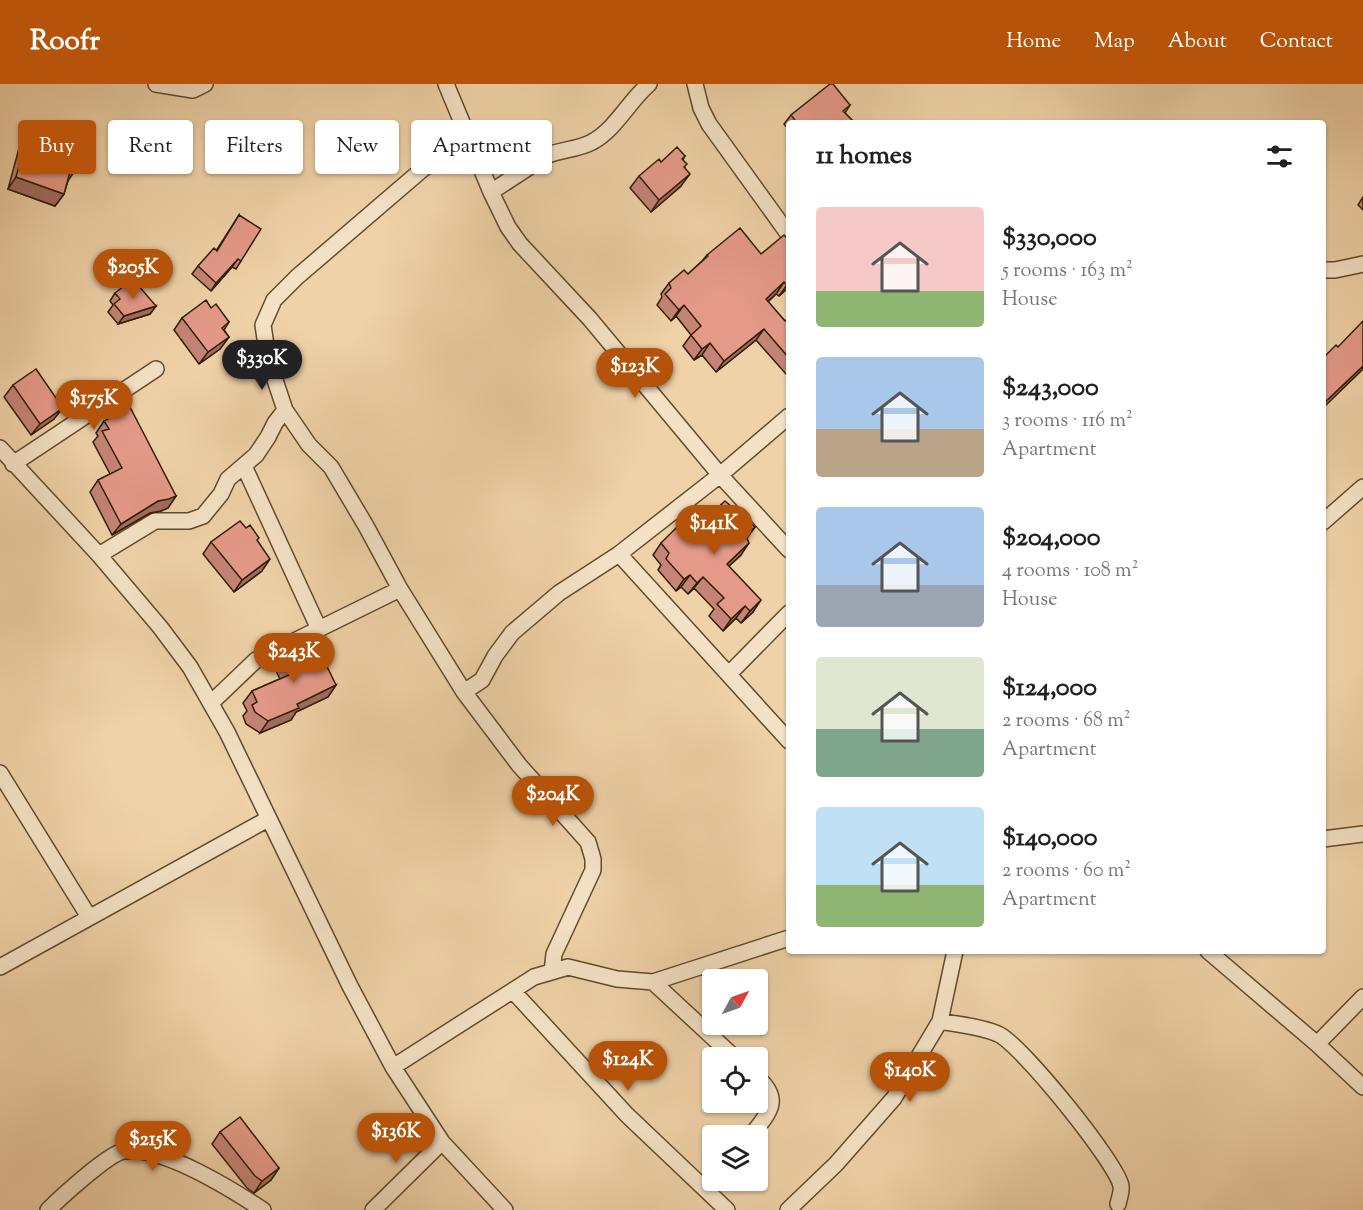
<!DOCTYPE html>
<meta charset="utf-8">
<style>
body{margin:0;font-family:"Sorts Mill Goudy",serif;background:#f6f6f6;color:#202124;height:100vh;display:flex;flex-direction:column;font-size:22px;white-space:nowrap}
*{box-sizing:border-box;margin:0}
p{font-size:20px;color:#757577}
.icon{flex:none;width:33px;height:33px;fill:none;stroke:currentColor;stroke-width:2;stroke-linecap:round;stroke-linejoin:round}
.map{position:relative;flex:1;overflow:hidden}
.side{position:absolute;left:786px;top:36px;width:540px;height:834px;display:flex;flex-direction:column;background:#fff;border-radius:6px;box-shadow:0 2px 4px #0004}
.side>*{flex:none}
.top-card{position:absolute;left:18px;top:36px;width:570px;height:54px;display:flex;gap:12px}
.needle{width:39px;rotate:50deg}
.buttons{position:absolute;left:702px;top:885px;display:grid;gap:12px}
.buttons a{display:grid;place-items:center;width:66px;height:66px;border-radius:6px;background:#fff;box-shadow:0 2px 4px #0004;font-size:30px}
.price{position:absolute;translate:-50% -51px;padding:0 14px;border-radius:21px;background:#b45309;color:#fff;font-size:20px;line-height:39px;filter:drop-shadow(0 2px 3px #0008)}
.price::after{content:'';position:absolute;left:50%;top:36px;width:18px;height:14px;margin-left:-9px;background:inherit;clip-path:polygon(0 0,100% 0,50% 100%)}
.price.selected{background:#222;color:#fff}
ul{padding:0;list-style:none}
li{display:flex;align-items:center;gap:18px;height:150px;padding:0 30px}
li span{display:grid;place-items:center;flex:none;width:168px;height:120px;border-radius:6px;color:#555}
li>.icon{margin-inline-start:auto}
span .icon{width:72px;height:72px;fill:#fffc;stroke-width:1}
li b{font-size:26px}
h2{display:flex;justify-content:space-between;align-items:center;height:72px;padding:0 30px;font-size:26px}
.tag{padding:0 21px;border-radius:6px;background:#fff;box-shadow:0 2px 4px #0004;font-size:21px;line-height:54px}
.tag.selected{background:#b45309;color:#fff}
header{display:flex;align-items:center;gap:36px;box-sizing:border-box;height:84px;padding:0 30px;background:#b45309;color:#fff}
header strong{font-size:28px}
nav{display:flex;gap:33px;margin-inline-start:auto;font-size:21px}
.map>svg:first-child{display:block}
.lines{fill:none;stroke-linecap:round;stroke-linejoin:round}
.minor-casing{stroke:#604b2e;stroke-width:18}
.minor{stroke:#f5e2c6;stroke-width:15}
.wall{fill:#c58476;stroke:#301e06;stroke-width:1.5}
.shaded-wall{fill:#a06c60;stroke:#301e06;stroke-width:1.5}
.building{fill:#e59a89;stroke:#301e06;stroke-width:1.5}
</style>
<header>
<strong>Roofr</strong>
<nav><a>Home</a><a>Map</a><a>About</a><a>Contact</a></nav>
</header>
<div class="map">
<svg width="1363" height="1126" viewBox="0 0 1363 1126">
<rect width="100%" height="100%" fill="#f0d2a8"/>
<filter id="stains"><feTurbulence type="fractalNoise" baseFrequency=".00333" numOctaves="4"/><feColorMatrix values="0 0 0 0 .2 0 0 0 0 .09 0 0 0 0 .02 0 0 0 .5 -.17"/></filter>
<radialGradient id="worn" r=".72"><stop offset=".6" stop-color="#630" stop-opacity="0"/><stop offset="1" stop-color="#630" stop-opacity=".3"/></radialGradient>
<g class="lines">
<g class="minor-casing">
<path id="minor" d="M 156,0 L 193,6 L 205,0
M 446,0 L 491,108 L 508,143 L 520,160 L 590,235 L 720,391 L 789,466
M 695,0 L 701,24 L 709,40 L 789,151
M 468,55 L 424,84 L 297,193 L 274,216 L 263,241 L 268,275 L 285,326 L 309,361 L 331,383 L 366,442 L 400,505 L 464,608 L 519,681 L 588,758 L 593,775 L 593,786 L 554,870 L 552,888
M 491,108 L 546,72 C 561,65 578,66 592,58 C 616,45 629,17 649,0
M 1323,186 L 1335,186 L 1363,180
M 0,364 L 99,471 L 160,543 L 190,583 L 227,648 L 350,902 L 393,983 L 442,1058 L 505,1126
M 13,380 L 156,285
M 244,382 L 319,545
M 1323,438 L 1363,403
M 619,470 L 789,657
M 99,471 L 155,437 L 189,437 L 203,432 L 221,410 L 228,395 L 256,371 L 268,353 L 275,339 L 285,326
M 729,590 L 789,529
M 464,608 L 482,596 L 495,572 L 512,549 L 559,509 L 619,470 L 720,391 L 789,332
M 211,619 L 256,576 L 400,505
M 0,689 L 89,833
M 1323,755 L 1363,750
M 1208,867 L 1317,960 L 1363,1003
M 0,883 L 268,735
M 653,898 L 735,974
M 513,907 L 627,1031 L 727,1126
M 940,937 C 959,941 980,942 998,950 C 1020,959 1117,1079 1121,1102 C 1122,1108 1119,1115 1118,1120
M 1317,960 L 1363,913
M 393,983 L 534,893 L 568,883 L 617,895 L 653,898 L 789,854
M 751,1052 C 768,1029 783,1017 758,994
M 48,1126 C 60,1114 109,1069 124,1067 C 163,1062 231,1105 263,1126
M 373,1126 L 442,1058
M 788,1126 L 836,1080 L 894,1014 L 940,937 L 955,867"/>
</g>
<use href="#minor" class="minor"/>
</g>
<path class="wall" d="M 850,21 L 845,29 L 855,39 L 789,39 L 789,46 L 784,40 L 791,31 Z
M 30,41 L 68,97 L 64,110 L 55,122 L 8,105 L 22,53 Z
M 685,72 L 683,76 L 685,84 L 681,102 L 651,128 L 630,104 L 639,92 L 661,78 Z
M 1363,113 L 1363,126 L 1358,121 Z
M 239,131 L 241,177 L 236,185 L 232,183 L 211,207 L 192,190 L 198,182 L 216,167 Z
M 789,156 L 789,203 L 779,212 L 776,210 L 768,218 L 785,237 L 789,234 L 789,287 L 786,290 L 756,256 L 716,288 L 702,271 L 694,276 L 683,262 L 691,251 L 676,232 L 671,237 L 657,221 L 662,213 L 661,210 L 669,199 L 688,190 L 702,177 L 707,171 L 761,170 Z
M 133,205 L 156,222 L 150,230 L 118,240 L 108,228 L 113,221 L 110,217 L 115,209 Z
M 211,224 L 229,238 L 224,246 L 229,253 L 220,265 L 199,280 L 174,246 L 182,234 Z
M 13,301 L 54,335 L 31,351 L 4,313 Z
M 104,337 L 176,412 L 168,424 L 161,427 L 150,429 L 112,451 L 90,408 L 98,396 L 110,390 L 93,358 L 98,352 L 96,349 Z
M 755,443 L 747,454 L 741,471 L 729,482 L 753,528 L 741,539 L 736,534 L 723,547 L 709,532 L 714,525 L 694,504 L 688,510 L 681,503 L 676,507 L 658,486 L 661,481 L 653,471 L 661,459 L 695,445 Z
M 246,444 L 257,457 L 262,487 L 234,508 L 203,470 L 211,458 Z
M 283,573 L 336,601 L 328,613 L 296,628 L 291,636 L 260,649 L 246,640 L 243,632 L 247,627 L 243,619 L 252,607 L 280,595 L 275,585 Z
M 220,1048 L 279,1084 L 271,1096 L 254,1109 L 247,1104 L 212,1060 Z"/>
<path class="shaded-wall" d="M 71,84 L 76,85 L 68,97 L 63,95 Z
M 690,90 L 681,102 L 651,128 L 659,116 Z
M 16,93 L 64,110 L 55,122 L 8,105 Z
M 238,175 L 232,183 L 211,207 L 216,199 Z
M 784,198 L 776,210 L 758,226 L 766,215 Z
M 789,199 L 789,203 L 779,212 L 787,201 Z
M 684,221 L 676,232 L 671,237 L 679,226 Z
M 156,222 L 150,230 L 118,240 L 124,232 Z
M 764,245 L 756,256 L 716,288 L 724,277 Z
M 229,253 L 220,265 L 199,280 L 208,268 Z
M 710,259 L 702,271 L 694,276 L 702,265 Z
M 1363,282 L 1362,286 L 1323,324 L 1323,320 Z
M 63,324 L 54,335 L 31,351 L 40,340 Z
M 176,412 L 168,424 L 161,427 L 150,429 L 112,451 L 121,440 L 158,417 Z
M 749,459 L 741,471 L 718,492 L 727,480 Z
M 270,475 L 262,487 L 234,508 L 242,496 Z
M 690,491 L 681,503 L 676,507 L 684,495 Z
M 703,493 L 694,504 L 688,510 L 697,499 Z
M 761,516 L 753,528 L 741,539 L 750,527 Z
M 745,522 L 736,534 L 723,547 L 731,535 Z
M 336,601 L 328,613 L 296,628 L 291,636 L 260,649 L 268,637 L 297,620 Z
M 279,1084 L 271,1096 L 254,1109 L 262,1097 Z"/>
<path class="building" d="M 830,0 L 833,0 L 850,21 L 843,27 L 855,39 L 797,39 L 791,31 Z
M 30,41 L 83,53 L 76,85 L 71,84 L 64,110 L 16,93 Z
M 677,63 L 685,72 L 682,75 L 687,80 L 684,83 L 690,90 L 659,116 L 639,92 L 659,75 L 661,78 Z
M 239,131 L 261,145 L 241,177 L 238,175 L 216,199 L 198,182 L 214,164 L 217,167 Z
M 740,144 L 761,170 L 784,151 L 789,156 L 789,199 L 787,201 L 784,198 L 766,215 L 785,237 L 789,234 L 789,274 L 764,245 L 724,277 L 710,259 L 702,265 L 691,251 L 701,242 L 684,221 L 679,226 L 665,210 L 671,204 L 669,199 L 684,186 L 688,190 L 708,172 L 707,171 Z
M 128,199 L 133,205 L 138,201 L 156,222 L 124,232 L 114,220 L 120,215 L 115,209 Z
M 206,216 L 211,224 L 216,220 L 229,238 L 222,244 L 229,253 L 208,268 L 182,234 Z
M 1363,237 L 1363,282 L 1323,320 L 1323,274 L 1336,261 L 1338,263 Z
M 36,285 L 63,324 L 40,340 L 13,301 Z
M 130,323 L 176,412 L 169,415 L 158,417 L 121,440 L 98,396 L 122,384 L 102,347 L 109,345 L 104,337 Z
M 725,417 L 755,443 L 746,452 L 749,459 L 727,480 L 761,516 L 750,527 L 745,522 L 731,535 L 717,520 L 724,514 L 703,493 L 697,499 L 690,491 L 684,495 L 666,475 L 669,469 L 661,459 L 686,434 L 695,445 Z
M 240,437 L 246,444 L 250,441 L 259,454 L 257,456 L 270,475 L 242,496 L 211,458 Z
M 315,558 L 336,601 L 297,620 L 299,624 L 268,637 L 255,628 L 252,621 L 257,618 L 252,607 L 291,590 L 283,573 Z
M 240,1033 L 279,1084 L 262,1097 L 255,1092 L 220,1048 Z"/>
<rect width="100%" height="100%" filter="url(#stains)"/>
<rect width="100%" height="100%" fill="url(#worn)"/>
</svg>
<div class="buttons">
<a><svg class="needle" viewBox="-14 -14 28 28"><path d="M0-13l5 13h-10z" fill="#e53935"/><path d="M0 13l5-13h-10z" fill="#757577"/></svg></a>
<a><svg class="icon" aria-label="locate" viewBox="0 0 24 24"><circle cx="12" cy="12" r="6"/><path d="M12 2v4M12 18v4M2 12h4M18 12h4"/></svg></a>
<a><svg class="icon" aria-label="layers" viewBox="0 0 24 24"><path d="M12 4l9 5-9 5-9-5zM3 14l9 5 9-5"/></svg></a>
</div>
<b class="price" style="left:133px;top:216px">$205K</b>
<b class="price selected" style="left:262px;top:307px">$330K</b>
<b class="price" style="left:635px;top:315px">$123K</b>
<b class="price" style="left:94px;top:347px">$175K</b>
<b class="price" style="left:714px;top:472px">$141K</b>
<b class="price" style="left:294px;top:600px">$243K</b>
<b class="price" style="left:553px;top:743px">$204K</b>
<b class="price" style="left:628px;top:1008px">$124K</b>
<b class="price" style="left:910px;top:1019px">$140K</b>
<b class="price" style="left:396px;top:1080px">$136K</b>
<b class="price" style="left:153px;top:1088px">$215K</b>
<div class="top-card">
<a class="tag selected">Buy</a>
<a class="tag">Rent</a>
<a class="tag">Filters</a>
<a class="tag">New</a>
<a class="tag">Apartment</a>
</div>
<section class="side">
<h2>11 homes<svg class="icon" aria-label="filters" viewBox="0 0 24 24"><path d="M4 7h16M4 17h16"/><circle cx="9" cy="7" r="2"/><circle cx="15" cy="17" r="2"/></svg></h2>
<ul>
<li><span style="background:linear-gradient(#f6c9c9 70%,#8fb573 0)"><svg class="icon" aria-label="home" viewBox="0 0 24 24"><path d="M3 11l9-7 9 7M6 9v11h12V9"/></svg></span><div><b>$330,000</b><p>5 rooms · 163 m²</p><p>House</p></div></li>
<li><span style="background:linear-gradient(#a9c7e8 60%,#b9a48a 0)"><svg class="icon" aria-label="home" viewBox="0 0 24 24"><path d="M3 11l9-7 9 7M6 9v11h12V9"/></svg></span><div><b>$243,000</b><p>3 rooms · 116 m²</p><p>Apartment</p></div></li>
<li><span style="background:linear-gradient(#a9c7e8 65%,#9aa5b1 0)"><svg class="icon" aria-label="home" viewBox="0 0 24 24"><path d="M3 11l9-7 9 7M6 9v11h12V9"/></svg></span><div><b>$204,000</b><p>4 rooms · 108 m²</p><p>House</p></div></li>
<li><span style="background:linear-gradient(#dfe7d0 60%,#7fa58c 0)"><svg class="icon" aria-label="home" viewBox="0 0 24 24"><path d="M3 11l9-7 9 7M6 9v11h12V9"/></svg></span><div><b>$124,000</b><p>2 rooms · 68 m²</p><p>Apartment</p></div></li>
<li><span style="background:linear-gradient(#bfe0f5 65%,#8fb573 0)"><svg class="icon" aria-label="home" viewBox="0 0 24 24"><path d="M3 11l9-7 9 7M6 9v11h12V9"/></svg></span><div><b>$140,000</b><p>2 rooms · 60 m²</p><p>Apartment</p></div></li>
</ul>
</section>
</div>
